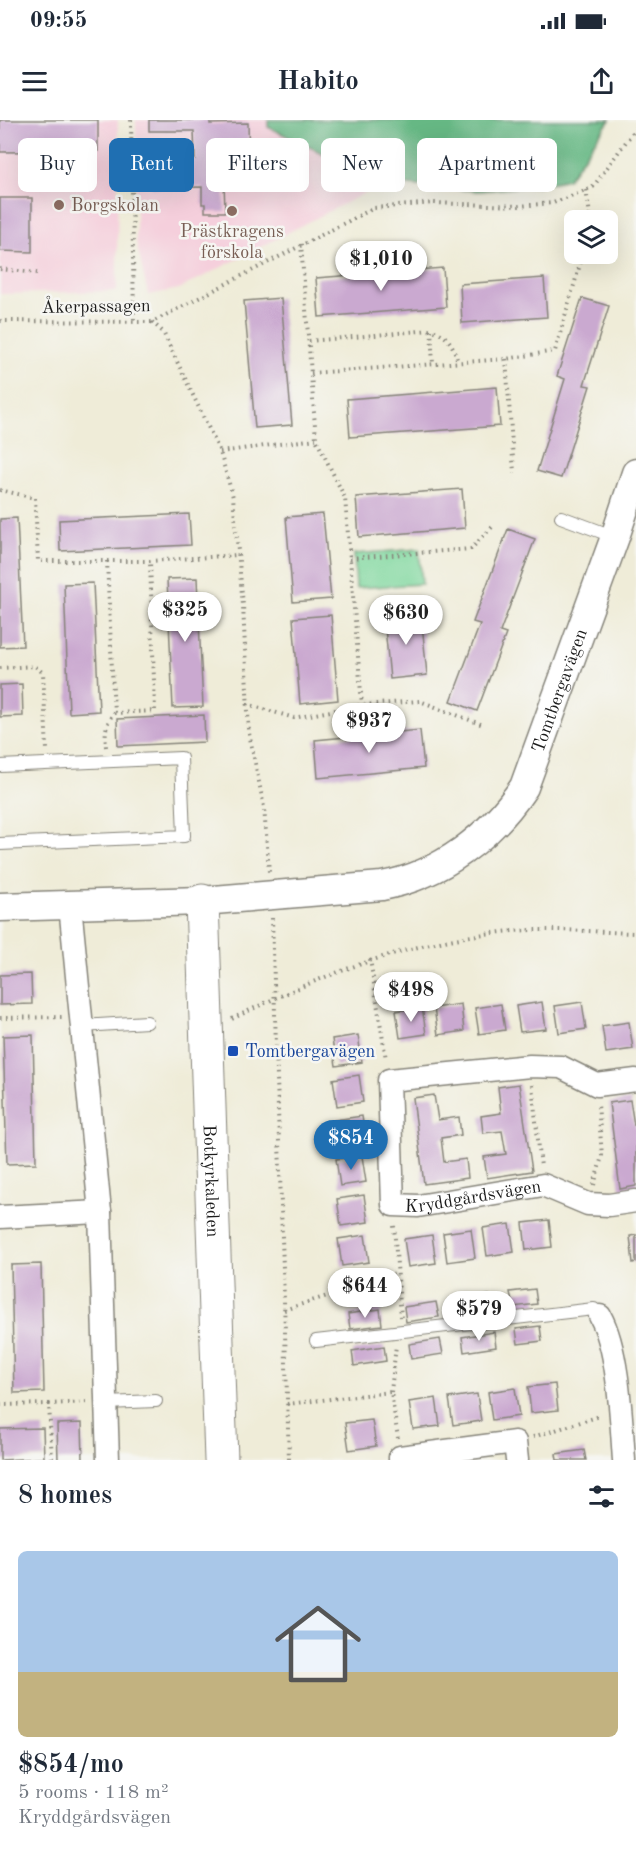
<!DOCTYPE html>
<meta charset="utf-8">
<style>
body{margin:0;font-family:"Old Standard TT",serif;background:#f2f2f3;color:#1f2937;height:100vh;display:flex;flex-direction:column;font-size:22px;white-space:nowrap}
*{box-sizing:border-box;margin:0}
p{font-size:20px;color:#747a83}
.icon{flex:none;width:33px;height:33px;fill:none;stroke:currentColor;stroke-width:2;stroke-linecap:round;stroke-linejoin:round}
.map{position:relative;height:1340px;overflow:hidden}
.side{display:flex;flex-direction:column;background:#fff;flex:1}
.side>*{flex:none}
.hud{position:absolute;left:18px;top:18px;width:600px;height:54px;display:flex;gap:12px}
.controls{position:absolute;left:564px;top:90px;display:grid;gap:12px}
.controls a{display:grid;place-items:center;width:54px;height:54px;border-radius:9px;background:#fff;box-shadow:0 6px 24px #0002;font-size:30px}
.price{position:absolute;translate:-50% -51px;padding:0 14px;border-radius:21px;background:#fff;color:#222;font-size:20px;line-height:39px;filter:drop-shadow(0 2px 3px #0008)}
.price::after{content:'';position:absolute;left:50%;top:36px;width:18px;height:14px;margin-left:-9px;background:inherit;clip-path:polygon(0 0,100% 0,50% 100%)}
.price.on{background:#1f6fb2;color:#fff}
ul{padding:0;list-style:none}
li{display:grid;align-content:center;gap:12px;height:318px;padding:0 18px}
li span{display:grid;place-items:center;height:186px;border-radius:9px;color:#555}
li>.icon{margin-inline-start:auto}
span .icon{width:108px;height:108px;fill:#fffc;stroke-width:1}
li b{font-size:26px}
h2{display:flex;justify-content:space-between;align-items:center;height:72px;padding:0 18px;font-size:26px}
.tag{padding:0 21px;border-radius:9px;background:#fff;box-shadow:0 6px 24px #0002;font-size:21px;line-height:54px}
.tag.on{background:#1f6fb2;color:#fff}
.status{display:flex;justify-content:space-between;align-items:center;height:42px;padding:0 30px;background:#fff;direction:ltr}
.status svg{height:16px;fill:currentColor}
header{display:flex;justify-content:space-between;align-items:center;height:78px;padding:0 18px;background:#fff;font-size:27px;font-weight:600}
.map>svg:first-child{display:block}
.built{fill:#f5cfdc}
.green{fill:#7ed79d;stroke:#4d7a5c;stroke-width:1.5}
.forest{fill:#66b884;stroke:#416a50;stroke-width:1.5}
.building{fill:#caa9d0}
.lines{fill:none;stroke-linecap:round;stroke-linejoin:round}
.service-casing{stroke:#86847a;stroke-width:14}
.minor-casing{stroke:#86847a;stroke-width:25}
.tertiary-casing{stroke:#86847a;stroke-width:31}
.secondary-casing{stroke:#86847a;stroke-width:35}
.path{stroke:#86847a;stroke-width:4;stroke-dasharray:1.5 4.5;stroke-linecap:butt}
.service{stroke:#fff;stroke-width:12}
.minor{stroke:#fff;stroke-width:22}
.tertiary{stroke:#fff;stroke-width:28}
.secondary{stroke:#fff;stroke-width:33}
.education-dot{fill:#8d6e63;stroke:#f6f6f2;stroke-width:2}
.transit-dot{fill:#1a4fb4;stroke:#f6f6f2;stroke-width:2}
.labels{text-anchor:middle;stroke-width:5;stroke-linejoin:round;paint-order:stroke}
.education-label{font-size:18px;fill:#785e54;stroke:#f6f6f2;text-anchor:start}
.street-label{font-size:18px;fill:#1c1c1c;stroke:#f6f6f2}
.transit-label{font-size:18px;fill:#164399;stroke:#f6f6f2;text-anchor:start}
</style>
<div class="status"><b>09:55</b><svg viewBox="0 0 49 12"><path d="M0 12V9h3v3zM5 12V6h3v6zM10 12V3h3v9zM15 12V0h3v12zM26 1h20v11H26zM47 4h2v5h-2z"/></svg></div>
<header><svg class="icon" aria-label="menu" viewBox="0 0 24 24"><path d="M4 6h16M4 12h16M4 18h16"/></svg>Habito<svg class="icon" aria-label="share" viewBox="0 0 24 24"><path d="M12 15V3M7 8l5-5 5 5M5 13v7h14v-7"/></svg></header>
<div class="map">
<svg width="636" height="1340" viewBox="0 0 636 1340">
<rect width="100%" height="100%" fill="#f6f6f2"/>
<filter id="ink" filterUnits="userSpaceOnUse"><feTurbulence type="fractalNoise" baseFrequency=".0167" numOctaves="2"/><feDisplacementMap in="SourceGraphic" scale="12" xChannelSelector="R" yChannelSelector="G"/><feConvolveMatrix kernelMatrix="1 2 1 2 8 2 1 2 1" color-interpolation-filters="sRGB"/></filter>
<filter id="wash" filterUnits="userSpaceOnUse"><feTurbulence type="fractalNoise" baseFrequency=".008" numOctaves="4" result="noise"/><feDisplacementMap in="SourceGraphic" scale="24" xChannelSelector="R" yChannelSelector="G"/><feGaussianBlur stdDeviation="1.35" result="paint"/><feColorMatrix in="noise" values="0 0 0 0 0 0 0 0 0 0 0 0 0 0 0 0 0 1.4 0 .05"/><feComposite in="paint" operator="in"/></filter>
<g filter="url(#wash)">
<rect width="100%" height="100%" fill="#efecd8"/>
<path class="built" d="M 0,0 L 118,0 L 117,171 L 0,174 Z
M 136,0 L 268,0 L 269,7 L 384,63 L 179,169 L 148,175 L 136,121 Z"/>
<path class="green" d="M 419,429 L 422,464 L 356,468 L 354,434 Z"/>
<path class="forest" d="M 268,0 L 610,0 L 568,59 L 537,66 L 478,71 L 384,63 L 268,7 Z"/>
<g id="blocks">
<path class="building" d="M 0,0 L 98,0 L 98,31 L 0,32 Z
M 149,0 L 210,0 L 210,4 L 248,3 L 249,41 L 217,42 L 218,61 L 224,61 L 225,92 L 205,92 L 205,84 L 202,84 L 202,67 L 152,68 L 151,40 L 195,39 L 194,11 L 149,11 Z
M 0,78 L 32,78 L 32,132 L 0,131 Z
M 443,148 L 446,187 L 319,197 L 316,158 Z
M 544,158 L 547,197 L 462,203 L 460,164 Z
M 281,178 L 292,305 L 255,308 L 244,181 Z
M 582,178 L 609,186 L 584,265 L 590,266 L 561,358 L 537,351 L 565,259 L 557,256 Z
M 497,267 L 500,306 L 350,317 L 347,279 Z
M 462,369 L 465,408 L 359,417 L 356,377 Z
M 189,394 L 191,425 L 60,431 L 59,400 Z
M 323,394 L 331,479 L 293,482 L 286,397 Z
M 17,398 L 23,526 L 0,527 L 0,399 Z
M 508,409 L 535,419 L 500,512 L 506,514 L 477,591 L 451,581 L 480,504 L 473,502 Z
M 197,458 L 203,587 L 173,588 L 167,459 Z
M 93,463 L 99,591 L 69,593 L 64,464 Z
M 421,493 L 427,555 L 390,559 L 384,497 Z
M 331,495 L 338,580 L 300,584 L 293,498 Z
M 22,564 L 23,596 L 0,597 L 0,565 Z
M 204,595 L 205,622 L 118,626 L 117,599 Z
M 420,610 L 424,648 L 318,658 L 315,620 Z
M 31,854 L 32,884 L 0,885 L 0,855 Z
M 542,882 L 546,909 L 520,912 L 516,886 Z
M 582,882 L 586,909 L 559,913 L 555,886 Z
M 461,884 L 464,911 L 438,915 L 434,888 Z
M 501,884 L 505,910 L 479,914 L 475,888 Z
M 422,887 L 426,914 L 400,918 L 396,891 Z
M 629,902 L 633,929 L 606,933 L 602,906 Z
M 33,915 L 36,1043 L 7,1044 L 3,916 Z
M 358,915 L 362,942 L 336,946 L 332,919 Z
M 359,955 L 363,982 L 337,986 L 333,959 Z
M 519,964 L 532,1051 L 487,1058 L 484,1037 L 506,1034 L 502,1011 L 483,1013 L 481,996 L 501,993 L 498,967 Z
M 434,975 L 438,1000 L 459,997 L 461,1015 L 441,1018 L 444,1042 L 466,1039 L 468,1058 L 424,1064 L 413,978 Z
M 630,980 L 634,1005 L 636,1004 L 636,1066 L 620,1069 L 609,983 Z
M 362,996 L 366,1023 L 339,1027 L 335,1000 Z
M 362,1036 L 366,1062 L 340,1066 L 336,1039 Z
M 364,1075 L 368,1102 L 341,1106 L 337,1079 Z
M 549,1100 L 552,1127 L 526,1130 L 523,1103 Z
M 510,1104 L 514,1132 L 487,1136 L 483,1108 Z
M 471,1109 L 475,1138 L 447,1142 L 443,1113 Z
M 365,1115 L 369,1142 L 342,1146 L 338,1119 Z
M 432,1115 L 436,1143 L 408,1147 L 404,1119 Z
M 636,1115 L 636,1142 L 633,1143 L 630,1116 Z
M 41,1144 L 44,1272 L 14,1273 L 11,1145 Z
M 535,1169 L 537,1184 L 513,1187 L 510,1172 Z
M 489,1175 L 491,1190 L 459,1195 L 457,1180 Z
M 436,1182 L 439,1197 L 406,1202 L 404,1187 Z
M 380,1189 L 382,1205 L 350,1209 L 348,1194 Z
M 540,1206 L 542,1221 L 518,1224 L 516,1209 Z
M 494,1212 L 496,1227 L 464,1232 L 462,1217 Z
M 440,1219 L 443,1234 L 411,1239 L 409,1224 Z
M 384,1226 L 386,1241 L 354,1246 L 352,1231 Z
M 555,1264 L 558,1290 L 531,1293 L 528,1267 Z
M 515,1268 L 519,1296 L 492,1300 L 488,1272 Z
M 477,1274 L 481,1301 L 453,1305 L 449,1278 Z
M 436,1278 L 440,1306 L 413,1309 L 409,1282 Z
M 372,1300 L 376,1326 L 349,1330 L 345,1303 Z
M 82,1303 L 83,1340 L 58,1340 L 57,1304 Z
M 43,1308 L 44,1338 L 0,1340 L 0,1309 Z
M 584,1330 L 586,1340 L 557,1340 L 556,1334 Z"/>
</g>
</g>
<g filter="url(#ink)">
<use href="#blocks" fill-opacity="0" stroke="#86847a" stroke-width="1.5"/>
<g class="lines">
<g class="service-casing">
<path id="service" d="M 561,397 L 615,417
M 0,646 L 181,638 L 184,716 L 0,724
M 82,906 L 147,902
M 316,1221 L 594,1189 L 600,1196
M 106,1283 L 156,1281"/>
</g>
<g class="minor-casing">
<g id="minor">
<path d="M 70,785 L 100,1092 L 108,1340"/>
<path id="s1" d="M 636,960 L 597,965 L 561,947 L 530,946 L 389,960 L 393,1085 L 418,1086 L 543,1065 L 588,1084 L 609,1085 L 636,1081"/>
<path d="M 0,1097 L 100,1092"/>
<path d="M 600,1196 C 619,1230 621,1300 624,1340"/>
<path d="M 400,1340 L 400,1337 L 515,1322 L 517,1340"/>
</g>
</g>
<g class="tertiary-casing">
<g id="tertiary">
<path id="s2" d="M 0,787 L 202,781 L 382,766 C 441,755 491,716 524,667 L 615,417 L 636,353"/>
</g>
</g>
<g class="secondary-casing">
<g id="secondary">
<path id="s3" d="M 202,781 L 221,1340"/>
</g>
</g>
<path class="path" d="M 131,0 L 134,202
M 586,70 L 591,100
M 301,124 L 316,319 L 345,378 L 362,585
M 0,149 L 37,153
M 0,201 L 152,202 L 374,88 L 433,83 L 519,86 L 553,83 L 593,67 L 636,8
M 152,202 L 163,212 L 220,332 L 233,377 L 243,485 L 249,613 L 264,687 L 269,752
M 431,210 L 433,244
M 309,221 L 431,210 C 448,214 454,226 458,243
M 506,239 L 514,353
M 311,253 L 506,239 L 555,231 L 583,134
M 220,332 L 316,319
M 0,370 L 35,378 L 38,441 L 150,441 L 238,435
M 350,438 L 471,429 L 495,404
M 107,441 L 114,593
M 0,548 L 35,546 L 43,553 L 47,630
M 247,584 L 294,598 L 362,585 L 420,581 L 483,605
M 106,627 C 105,613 105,604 114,593 L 155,591 L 150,441
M 272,798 L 289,1340
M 370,839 L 386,939
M 0,898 L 62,897
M 232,899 C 320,855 414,819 513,811 C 553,808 596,812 636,813
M 532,965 L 541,1047
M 594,1065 L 602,1036 L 598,984
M 394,1106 L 401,1197
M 284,1190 L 398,1153
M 391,1272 L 396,1225
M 49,1284 L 88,1282
M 287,1284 L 391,1272 L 398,1318
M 0,1285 L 49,1284 L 52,1340
M 533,1317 L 600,1296"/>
<use href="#service" class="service"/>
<use href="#minor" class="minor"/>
<use href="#tertiary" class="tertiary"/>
<use href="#secondary" class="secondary"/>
</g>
</g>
<g class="education-dot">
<circle cx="59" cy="85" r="6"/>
<circle cx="232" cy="91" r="6"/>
</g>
<rect class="transit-dot" x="227" y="925" width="12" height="12" rx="3"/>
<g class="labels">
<g class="education-label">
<text x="71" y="91">Borgskolan</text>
<text x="232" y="117" text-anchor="middle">Prästkragens<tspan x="232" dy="21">förskola</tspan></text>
</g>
<g class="street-label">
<text transform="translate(96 186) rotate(-1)" y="6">Åkerpassagen</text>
<text dy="6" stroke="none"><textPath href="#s2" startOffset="663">Tomtbergavägen</textPath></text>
<text dy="6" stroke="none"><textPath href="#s3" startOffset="280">Botkyrkaleden</textPath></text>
<text dy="6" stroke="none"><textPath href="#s1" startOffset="458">Kryddgårdsvägen</textPath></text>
</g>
<g class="transit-label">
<text x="245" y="937">Tomtbergavägen</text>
</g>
</g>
</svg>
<div class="controls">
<a><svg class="icon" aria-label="layers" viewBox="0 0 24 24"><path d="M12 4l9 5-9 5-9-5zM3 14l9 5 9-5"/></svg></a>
</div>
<b class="price" style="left:381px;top:172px">$1,010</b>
<b class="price" style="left:185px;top:523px">$325</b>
<b class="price" style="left:406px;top:526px">$630</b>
<b class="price" style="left:369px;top:634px">$937</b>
<b class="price" style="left:411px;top:903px">$498</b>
<b class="price on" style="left:351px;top:1051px">$854</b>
<b class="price" style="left:365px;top:1199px">$644</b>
<b class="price" style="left:479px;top:1222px">$579</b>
<div class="hud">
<a class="tag">Buy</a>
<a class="tag on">Rent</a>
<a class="tag">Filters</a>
<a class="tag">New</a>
<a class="tag">Apartment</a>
</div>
</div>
<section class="side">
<h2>8 homes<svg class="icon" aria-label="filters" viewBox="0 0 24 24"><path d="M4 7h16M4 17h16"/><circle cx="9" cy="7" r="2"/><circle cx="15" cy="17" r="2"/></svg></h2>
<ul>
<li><span style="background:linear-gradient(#a9c7e8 65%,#c2b280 0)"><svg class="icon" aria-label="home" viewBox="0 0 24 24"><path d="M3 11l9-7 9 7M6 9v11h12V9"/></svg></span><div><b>$854/mo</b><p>5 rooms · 118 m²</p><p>Kryddgårdsvägen</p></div></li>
</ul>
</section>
